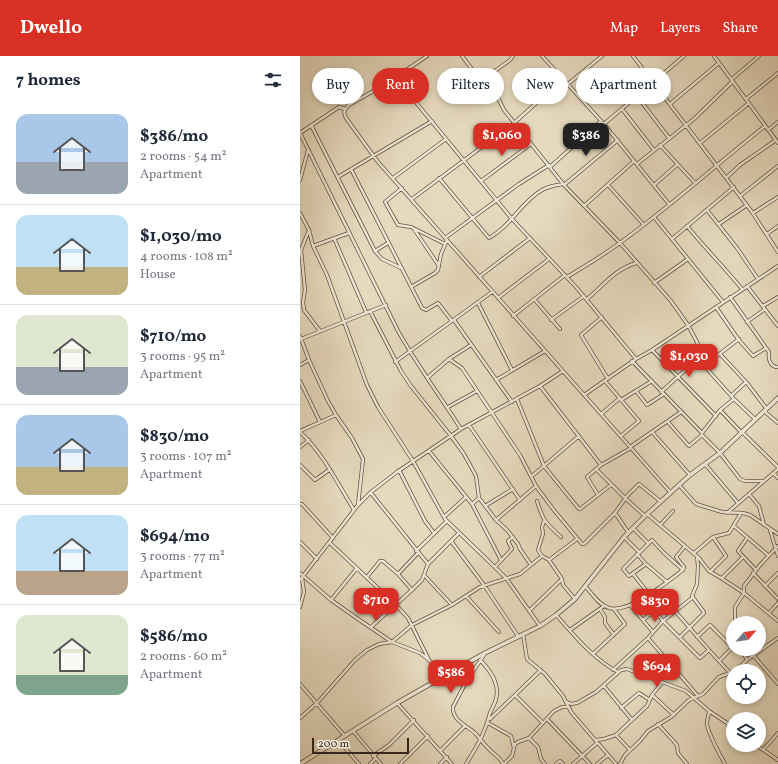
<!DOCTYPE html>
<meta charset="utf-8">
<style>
body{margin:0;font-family:Vollkorn,serif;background:#f6f6f7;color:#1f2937;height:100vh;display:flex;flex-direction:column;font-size:15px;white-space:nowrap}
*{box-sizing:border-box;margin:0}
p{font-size:13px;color:#747a83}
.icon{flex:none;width:22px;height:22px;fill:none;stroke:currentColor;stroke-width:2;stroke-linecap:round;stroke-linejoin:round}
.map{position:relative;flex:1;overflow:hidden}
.panel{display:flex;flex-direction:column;background:#fff;width:300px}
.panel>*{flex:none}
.hud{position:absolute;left:12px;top:12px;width:380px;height:36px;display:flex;gap:8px}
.needle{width:26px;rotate:62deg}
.controls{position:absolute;left:426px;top:560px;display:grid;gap:8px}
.controls a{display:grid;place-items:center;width:40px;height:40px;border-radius:50%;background:#fff;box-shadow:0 2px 6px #0003;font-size:20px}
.scale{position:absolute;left:12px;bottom:10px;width:97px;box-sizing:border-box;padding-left:4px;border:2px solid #37271c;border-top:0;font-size:11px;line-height:14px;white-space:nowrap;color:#37271c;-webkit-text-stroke:3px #efe7d5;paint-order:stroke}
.price{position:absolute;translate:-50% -34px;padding:0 9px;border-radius:8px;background:#d93025;color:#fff;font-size:13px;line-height:26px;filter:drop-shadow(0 1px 2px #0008)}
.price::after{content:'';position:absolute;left:50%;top:24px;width:12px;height:9px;margin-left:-6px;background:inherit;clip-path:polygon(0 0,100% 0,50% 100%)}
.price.selected{background:#222;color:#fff}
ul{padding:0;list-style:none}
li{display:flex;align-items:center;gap:12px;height:100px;padding:0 16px}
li+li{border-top:1px solid #e0e1e3}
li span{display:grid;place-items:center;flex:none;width:112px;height:80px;border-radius:12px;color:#555}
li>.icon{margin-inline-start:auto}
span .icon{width:48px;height:48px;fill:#fffc;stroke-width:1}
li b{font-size:17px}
h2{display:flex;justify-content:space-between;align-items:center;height:48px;padding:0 16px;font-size:17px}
.chip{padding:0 14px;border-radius:18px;background:#fff;box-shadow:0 2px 6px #0003;font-size:14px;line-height:36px}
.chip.selected{background:#d93025;color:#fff}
header{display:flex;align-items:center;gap:24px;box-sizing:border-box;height:56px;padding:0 20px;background:#d93025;color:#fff}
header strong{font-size:19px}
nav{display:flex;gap:22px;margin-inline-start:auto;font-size:14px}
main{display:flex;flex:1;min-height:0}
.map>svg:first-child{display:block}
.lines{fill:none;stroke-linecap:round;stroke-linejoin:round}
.minor-casing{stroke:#635444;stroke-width:4}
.tertiary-casing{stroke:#635444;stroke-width:5}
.minor{stroke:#efe7d5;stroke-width:2.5}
.tertiary{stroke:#efe7d5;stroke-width:3.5}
</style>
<header>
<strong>Dwello</strong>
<nav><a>Map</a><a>Layers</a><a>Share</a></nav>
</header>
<main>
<section class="panel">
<h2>7 homes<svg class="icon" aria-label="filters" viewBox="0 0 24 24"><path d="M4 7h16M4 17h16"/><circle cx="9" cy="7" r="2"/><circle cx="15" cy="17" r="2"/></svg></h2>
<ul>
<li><span style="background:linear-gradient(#a9c7e8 60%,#9aa5b1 0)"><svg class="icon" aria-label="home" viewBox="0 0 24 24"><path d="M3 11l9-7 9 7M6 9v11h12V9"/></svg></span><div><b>$386/mo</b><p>2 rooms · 54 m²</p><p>Apartment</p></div></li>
<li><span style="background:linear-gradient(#bfe0f5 65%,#c2b280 0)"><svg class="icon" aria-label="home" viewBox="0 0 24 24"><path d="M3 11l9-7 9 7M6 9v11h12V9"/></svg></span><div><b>$1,030/mo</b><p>4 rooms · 108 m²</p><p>House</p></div></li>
<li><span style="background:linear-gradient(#dfe7d0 65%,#9aa5b1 0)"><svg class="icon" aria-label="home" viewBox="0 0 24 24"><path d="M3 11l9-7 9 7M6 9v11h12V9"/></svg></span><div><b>$710/mo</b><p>3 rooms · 95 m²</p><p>Apartment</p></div></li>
<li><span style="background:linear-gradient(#a9c7e8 65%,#c2b280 0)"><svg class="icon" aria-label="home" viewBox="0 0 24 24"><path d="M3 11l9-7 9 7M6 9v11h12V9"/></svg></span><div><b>$830/mo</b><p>3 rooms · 107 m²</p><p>Apartment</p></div></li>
<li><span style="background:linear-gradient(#bfe0f5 70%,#b9a48a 0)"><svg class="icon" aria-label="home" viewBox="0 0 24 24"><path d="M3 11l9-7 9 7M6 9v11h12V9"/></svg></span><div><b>$694/mo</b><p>3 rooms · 77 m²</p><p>Apartment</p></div></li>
<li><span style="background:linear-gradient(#dfe7d0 75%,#7fa58c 0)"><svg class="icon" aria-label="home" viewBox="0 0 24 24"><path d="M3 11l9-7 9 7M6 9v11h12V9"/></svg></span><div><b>$586/mo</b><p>2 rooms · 60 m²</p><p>Apartment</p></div></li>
</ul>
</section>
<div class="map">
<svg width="478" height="708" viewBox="0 0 478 708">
<rect width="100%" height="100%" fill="#e6dabe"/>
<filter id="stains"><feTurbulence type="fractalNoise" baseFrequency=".005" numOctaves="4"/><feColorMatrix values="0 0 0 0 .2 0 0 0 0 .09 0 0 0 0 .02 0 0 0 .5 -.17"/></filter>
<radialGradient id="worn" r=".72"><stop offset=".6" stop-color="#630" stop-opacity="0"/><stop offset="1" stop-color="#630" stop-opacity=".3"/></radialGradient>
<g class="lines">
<g class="minor-casing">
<path id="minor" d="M 127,0 L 84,29 L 49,49 C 44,54 43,56 46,62 L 78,106 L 370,436
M 162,0 L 181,25 L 197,40 L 204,54 L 264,129 L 320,187 L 371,245 L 388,269 L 397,286 L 405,309 L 408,314 L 434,343 L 455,363
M 242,0 L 304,68 L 369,148
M 333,0 L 452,156 L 478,196
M 414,0 L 478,87
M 95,21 L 212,163 L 276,231 L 336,303
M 432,23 L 459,0
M 181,25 L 210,4 L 213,0
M 268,28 L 302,0
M 337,40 L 369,82
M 446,43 L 478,17
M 370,48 L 419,7
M 322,53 L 354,94
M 304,68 L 384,0
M 11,69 L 75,195 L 82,203 L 101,212
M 468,74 L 478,66
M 0,77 L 98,275 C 117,309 140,340 161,373
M 0,77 L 39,51 L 45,53
M 400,87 L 449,47
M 360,89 L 395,127
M 337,108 L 394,63 L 433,25
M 250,111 L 301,65
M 51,113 L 122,252 L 126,254 L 138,247 L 152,265
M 38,121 L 132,65
M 93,122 L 146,83
M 139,122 L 189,182 C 210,171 222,145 242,134 C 249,130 256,129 263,128
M 426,122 L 440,109 L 476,84
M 0,124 L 8,94
M 181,125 L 231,88
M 264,129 L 318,84
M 308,129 L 344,169
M 354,129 L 378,108
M 102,132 L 85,146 L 98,169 L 111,171 L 145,188
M 440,140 L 478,110
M 112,143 L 214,67 L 263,23
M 284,150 L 334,105
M 407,154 L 437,192 L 458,223
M 0,157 L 9,174 L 1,194 L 5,234 L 3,246 L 4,254 L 20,275
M 453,157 L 478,141
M 354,161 L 423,246
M 419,168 L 447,149
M 387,170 C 405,192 424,211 442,233
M 114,173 L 139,210
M 9,174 L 13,190 L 27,219 L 67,329 L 78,351 L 113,405 L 145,463 L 206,522 L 240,570
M 467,178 L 478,170
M 34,182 L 66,256
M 145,182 L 219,128 L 249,109
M 372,183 L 434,131
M 13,190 L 49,177
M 75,195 L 88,187
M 179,221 L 230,182
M 267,221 C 285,210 304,199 321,186 C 371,150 417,108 465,70
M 354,227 L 388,203
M 447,230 L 478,270
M 111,231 L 135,217 L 138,214 L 141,198 L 147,184
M 430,241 L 469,296 C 468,303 470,311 478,311
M 198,242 L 249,203
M 234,243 L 260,273
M 287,243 C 304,229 314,214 336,207
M 178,247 L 212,314
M 463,250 L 478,241
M 416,251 L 438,283 L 453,300 L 466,292
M 70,255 L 101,315 L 111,330 L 151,380 L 164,398 L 176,420 L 179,442 L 196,464 L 207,474 L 218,488 L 220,493 L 231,509
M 213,260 L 265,219
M 302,261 L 281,279 L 308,323
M 154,264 L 212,346
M 251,264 L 284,240
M 447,266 L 465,253
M 0,280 L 9,304 L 28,345 L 36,359 L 52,382 L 63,403 L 58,449
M 1,283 L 86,249
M 352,294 L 416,360
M 420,298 L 447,327 L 466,352
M 149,303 L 162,312 L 220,399 L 236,430 L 253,453 L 282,488 L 284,488 L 315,457 L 325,443
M 332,305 L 402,377 L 402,379 L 420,397 L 440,423 L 445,425 L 464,425
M 95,306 L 192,236
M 0,309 L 9,304
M 405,309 L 439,283
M 127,322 L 149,303 L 171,289
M 196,324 L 245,295
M 0,325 L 20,366
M 305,325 L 339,365 L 321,380
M 240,330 L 301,409
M 336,335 L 347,349 L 364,338
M 361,336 L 402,299
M 284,339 L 336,303 L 352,294 L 478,210
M 431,340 L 446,326
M 217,343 L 244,410 L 279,453 L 280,453 L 311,429
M 321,344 L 352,325
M 148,351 L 177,335
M 420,354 L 441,376
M 464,355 L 478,367
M 301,358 L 320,342
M 368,366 L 389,390 L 402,379
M 169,369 L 220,444
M 0,375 L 36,359
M 0,376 C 23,397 38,428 54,454
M 352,376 L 390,419
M 442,376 L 478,411
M 402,377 L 420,354 L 434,343
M 0,391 L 9,384
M 330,391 L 381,356
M 129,395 L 172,448 L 179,442
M 405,408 L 438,447
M 0,409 L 15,424 L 29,414
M 296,413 L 325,442 L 345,460
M 99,414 L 125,465 L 134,477
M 473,417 L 478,422
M 232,420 L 279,380
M 379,429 L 396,448 L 422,456 L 443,457 L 450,459 L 478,478
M 71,437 L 128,508
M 449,438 L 459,450 L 464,469
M 298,439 L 287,421 L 301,409 L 331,392
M 325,442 L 339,428 L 360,445
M 237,445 C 243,465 246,467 261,481
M 0,448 L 2,448 L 33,482
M 172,448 L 201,504
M 185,450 L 213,433
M 315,457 L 328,476
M 427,457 L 478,413
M 347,458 L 399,502 L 409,515 L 421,522 L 444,537 L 478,565
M 144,461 L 166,441
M 196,464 L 236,430
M 360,469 L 373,455
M 434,470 L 469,500
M 333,472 L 348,487
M 470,474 L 478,500
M 324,481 L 339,496
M 447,482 L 438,495 L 456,514
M 151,485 L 184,529 L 218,580
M 0,486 L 17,503
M 30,487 L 96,549 L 108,562 L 129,604
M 116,495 L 147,465
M 394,497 L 413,481 L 429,477 L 441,457
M 337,498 L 346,508 L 367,526
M 242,500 L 238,494 L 243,478 L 242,471 L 244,465
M 249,504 L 262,523 L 263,529 L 275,543
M 346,508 L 329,520 L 323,513 L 352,484 L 364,497 L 383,514
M 195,511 L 212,493 L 208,485 L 213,481
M 383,514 L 384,511 L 376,501 L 385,490
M 410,516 L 426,500 L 413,481
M 0,517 L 31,544 L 58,563 L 92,586 L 120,597 L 129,604 L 135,611 L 150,616
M 453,517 L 478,543
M 98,518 L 118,497
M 333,518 L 349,538
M 124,519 L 152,549
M 67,521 L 80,505 L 83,505 L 98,518 L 112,534
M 422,522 L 443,501
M 0,524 L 58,449 L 71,436 L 97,416 L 161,373 L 240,330 L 263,315
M 465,530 L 478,517
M 286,531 C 292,538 299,549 309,552 C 329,558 367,526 383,514
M 166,540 L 199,576
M 343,542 L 363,565 L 400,602 L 409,594
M 31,544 L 57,512
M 330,549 L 353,576
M 0,551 L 4,536 L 2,522
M 300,553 L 305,561 L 305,567 L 314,579
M 229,555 L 262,523
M 375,555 L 409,594 L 431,618
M 469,557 L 478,547
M 256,559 C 275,580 293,603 318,616
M 343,564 L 354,555
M 435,567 L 435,551 L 444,537 L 444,530 L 460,509 L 478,490
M 71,571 L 112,534 L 122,524 L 128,508 L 159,477
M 270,574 L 304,550
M 223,578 L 227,603 L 245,618 L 263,640 L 271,656 L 316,708
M 380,581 L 404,557 L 403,555 L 392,540 L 397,528 L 398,510 L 397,500
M 397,581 L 410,569 L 433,592
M 348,582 L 398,640
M 441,593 L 447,604
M 293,598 L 325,568 L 314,553
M 184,599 L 166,626 L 153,651 C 152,665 168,670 176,678 C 180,683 184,688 188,692 C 193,698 200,701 203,708
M 454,600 L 478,628
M 419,605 L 433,591
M 313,614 L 348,582 L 363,565 L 392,542
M 435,615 L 447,604 L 478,582
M 0,628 L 44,679
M 304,630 L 332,664
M 215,639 L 243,667
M 352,639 L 374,659
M 267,646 L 271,648 L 277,647 L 296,636 L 321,614 L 327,613 L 386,635 L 409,655 L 433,671
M 97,647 L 152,708
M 321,652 L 339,637 L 350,644
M 409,655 C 409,659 407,663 407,667 C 407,675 421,701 425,708
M 0,662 L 17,647 L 55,604 L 67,594 L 79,588 L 92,586 L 112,569 L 152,549 L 180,531 L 220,518 L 242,500 L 249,504 L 277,483
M 190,663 L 241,614
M 247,663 L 290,708
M 188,667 L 211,680 L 214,692
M 358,668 L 377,689 L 378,697 L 387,708
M 53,675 L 81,708
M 316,679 L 330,694
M 229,682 L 238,691 L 241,703 L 245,708
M 38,684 L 59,708
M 296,684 L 304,683 L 316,679 L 347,650 L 352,639 L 362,627
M 456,689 L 478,704
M 141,694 L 165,670
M 463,694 L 478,677
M 73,700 L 89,689 L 114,664
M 70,708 L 75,703
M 100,708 L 128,680
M 140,708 L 147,701
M 166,708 C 177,690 185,678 190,657 C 192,652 195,648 196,643 C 200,628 190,614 180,604
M 204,708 L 212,700 L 215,688 L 218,686 L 229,682 L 254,655 L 262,651 L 268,651
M 256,708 L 260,705 L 263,708
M 273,708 L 297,687
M 297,708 L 308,699
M 320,708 L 325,699 L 340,685 L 348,675 L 371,661 L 389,644 L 403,638 L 419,621 L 433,616"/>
</g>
<g class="tertiary-casing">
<path id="tertiary" d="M 0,708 L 97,647 L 185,597 L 240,570 L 256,559 L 275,543 L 324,481 L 345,460 L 390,419 L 420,397 L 478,342"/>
</g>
<use href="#minor" class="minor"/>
<use href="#tertiary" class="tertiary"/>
</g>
<rect width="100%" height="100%" filter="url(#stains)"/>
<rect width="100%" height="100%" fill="url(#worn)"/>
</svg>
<div class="controls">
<a><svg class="needle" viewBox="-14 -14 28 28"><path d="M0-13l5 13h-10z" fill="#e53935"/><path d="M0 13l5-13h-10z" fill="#747a83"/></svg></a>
<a><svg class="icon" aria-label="locate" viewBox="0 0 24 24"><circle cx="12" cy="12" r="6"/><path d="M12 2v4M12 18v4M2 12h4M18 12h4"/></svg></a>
<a><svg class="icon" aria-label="layers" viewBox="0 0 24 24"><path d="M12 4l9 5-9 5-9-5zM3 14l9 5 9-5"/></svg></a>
</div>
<div class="scale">200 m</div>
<b class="price" style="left:202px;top:101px">$1,060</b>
<b class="price selected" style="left:286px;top:101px">$386</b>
<b class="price" style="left:389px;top:322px">$1,030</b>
<b class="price" style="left:76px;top:566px">$710</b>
<b class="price" style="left:355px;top:567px">$830</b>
<b class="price" style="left:357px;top:632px">$694</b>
<b class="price" style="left:151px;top:638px">$586</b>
<div class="hud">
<a class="chip">Buy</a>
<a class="chip selected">Rent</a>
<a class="chip">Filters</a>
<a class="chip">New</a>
<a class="chip">Apartment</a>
</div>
</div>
</main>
